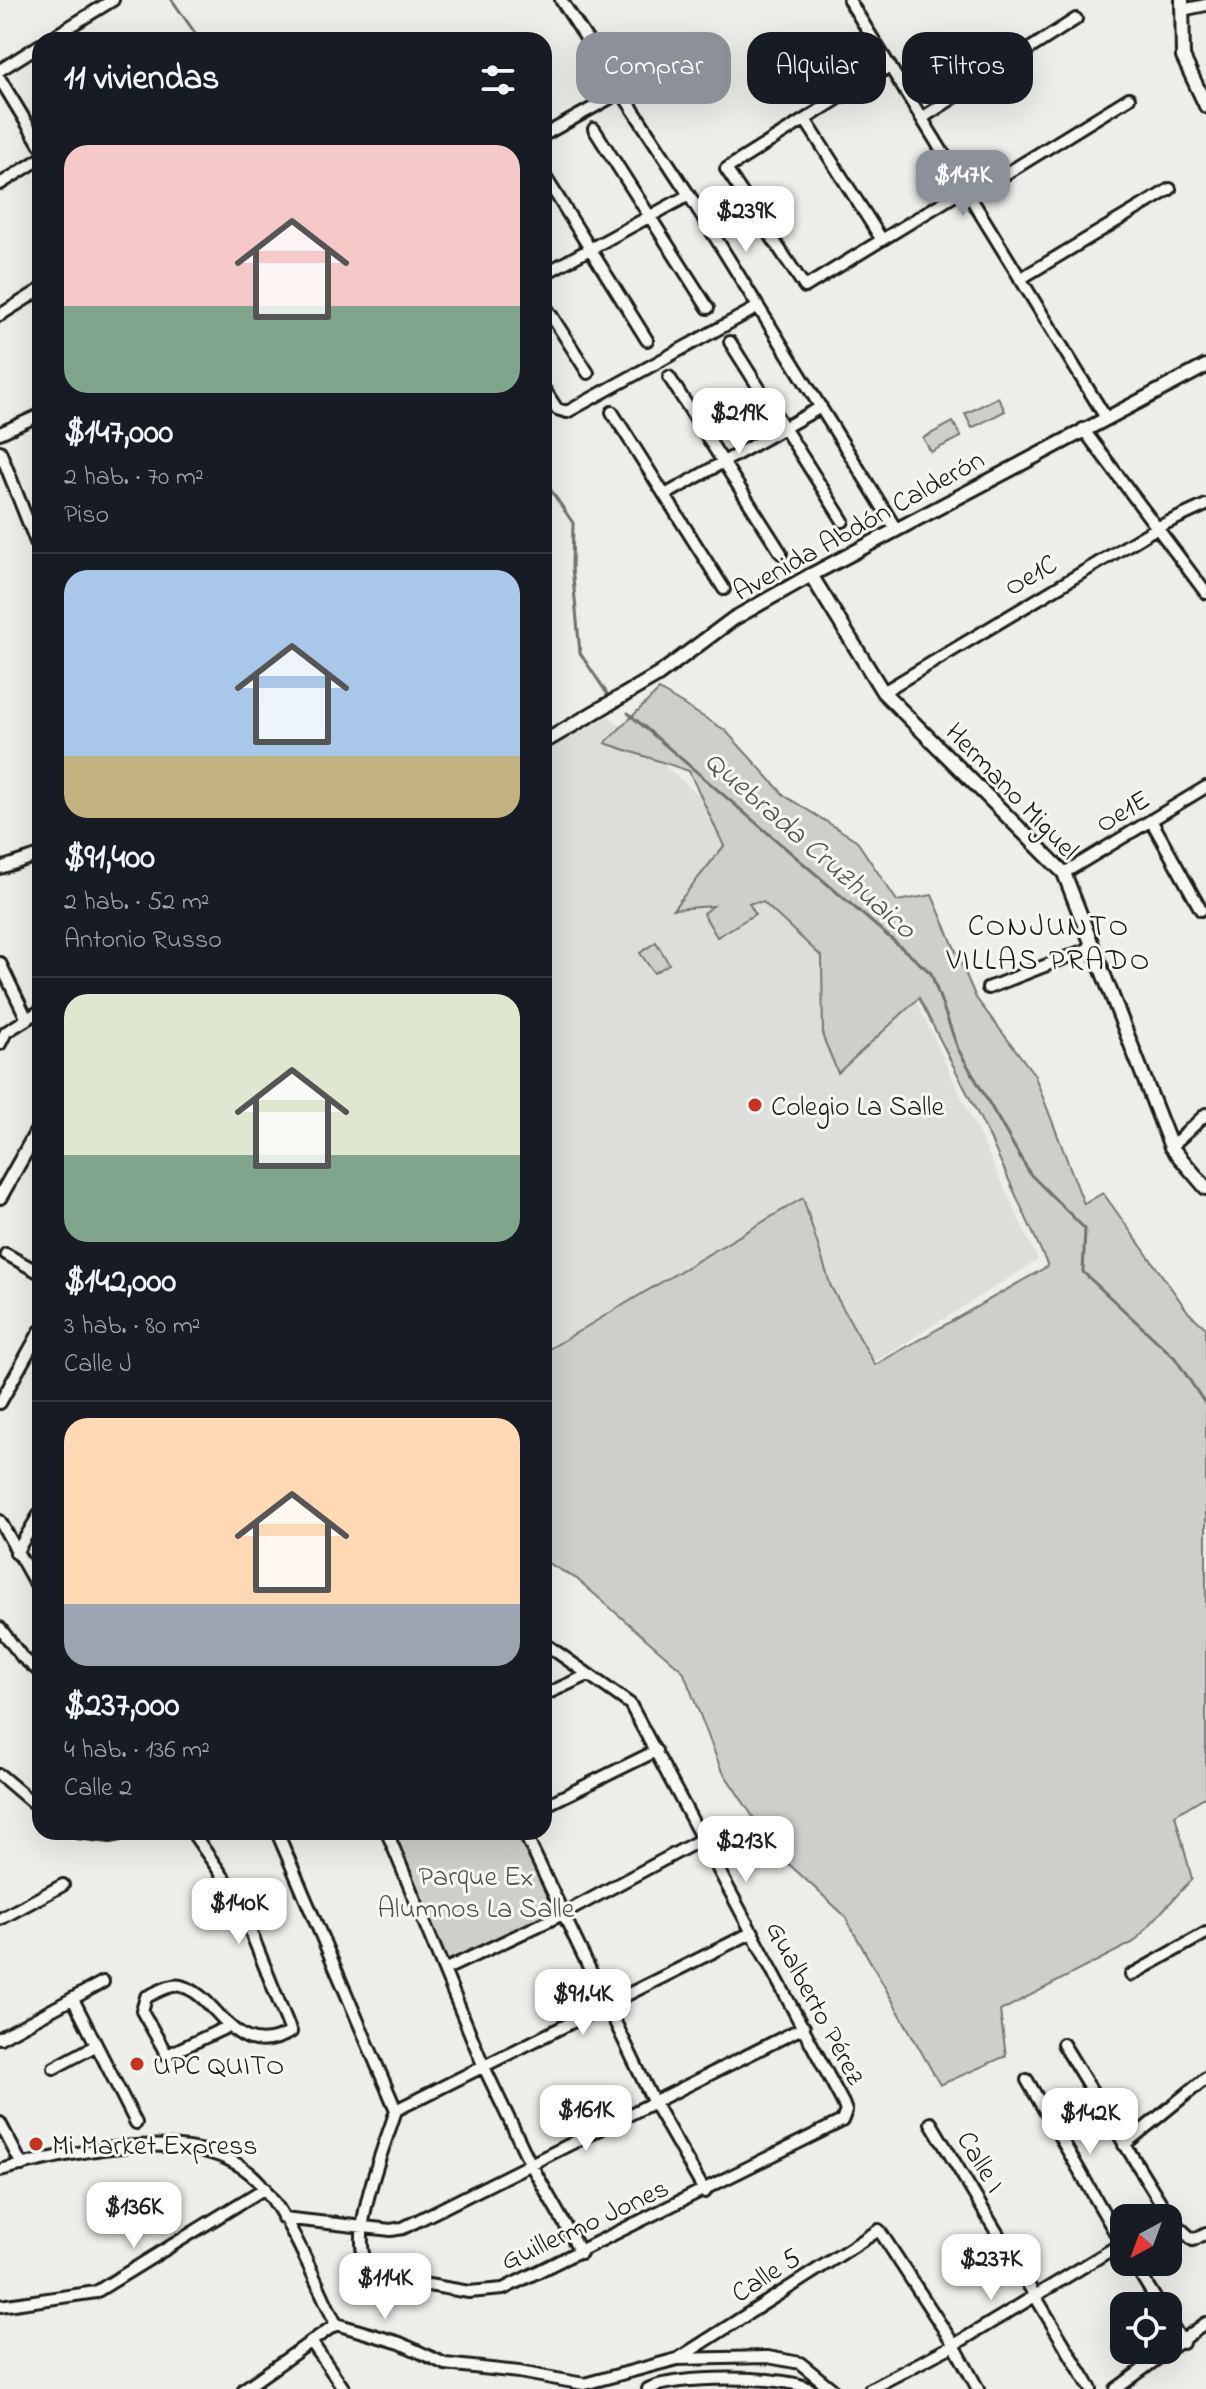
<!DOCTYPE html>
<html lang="es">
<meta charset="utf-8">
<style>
body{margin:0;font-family:"Indie Flower",sans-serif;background:#20242c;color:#f1f3f6;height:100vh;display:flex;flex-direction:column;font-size:30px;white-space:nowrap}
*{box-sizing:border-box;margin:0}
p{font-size:26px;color:#9ea1a6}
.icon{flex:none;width:44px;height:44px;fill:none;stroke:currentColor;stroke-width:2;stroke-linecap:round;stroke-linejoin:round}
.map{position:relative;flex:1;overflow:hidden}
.panel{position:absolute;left:32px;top:32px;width:520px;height:1808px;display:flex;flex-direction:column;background:#171b24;border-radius:24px;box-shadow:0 8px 32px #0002}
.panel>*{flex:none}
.top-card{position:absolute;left:576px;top:32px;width:510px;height:72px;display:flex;gap:16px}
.needle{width:52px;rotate:221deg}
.tools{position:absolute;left:1110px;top:2204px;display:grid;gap:16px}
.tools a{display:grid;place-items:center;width:72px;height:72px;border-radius:16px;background:#171b24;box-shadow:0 8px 32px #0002;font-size:40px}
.price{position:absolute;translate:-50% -68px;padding:0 18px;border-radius:16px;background:#fff;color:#222;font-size:26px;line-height:52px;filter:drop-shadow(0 2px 4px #0008)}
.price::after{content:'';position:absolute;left:50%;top:48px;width:24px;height:18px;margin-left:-12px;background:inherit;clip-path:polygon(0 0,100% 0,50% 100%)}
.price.on{background:#8c9099;color:#fff}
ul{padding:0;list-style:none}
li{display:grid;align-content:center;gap:16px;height:424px;padding:0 32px}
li+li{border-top:2px solid #363941}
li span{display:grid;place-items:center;height:248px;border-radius:24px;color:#555}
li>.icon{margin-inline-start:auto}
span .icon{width:144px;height:144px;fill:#fffc;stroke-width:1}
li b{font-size:34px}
h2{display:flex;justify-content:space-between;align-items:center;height:96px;padding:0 32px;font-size:34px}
.tag{padding:0 28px;border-radius:24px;background:#171b24;box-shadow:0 8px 32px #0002;font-size:28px;line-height:72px}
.tag.on{background:#8c9099;color:#fff}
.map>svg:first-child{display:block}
.built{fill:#ddddda}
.green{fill:#cececb;stroke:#757574;stroke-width:2}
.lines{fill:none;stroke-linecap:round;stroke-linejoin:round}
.stream{stroke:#6f6f6d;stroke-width:3}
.minor-casing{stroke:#1c1c1c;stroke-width:16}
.tertiary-casing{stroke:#1c1c1c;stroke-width:18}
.minor{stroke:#f6f6f2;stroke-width:10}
.tertiary{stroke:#f6f6f2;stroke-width:12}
.poi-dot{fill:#c8321e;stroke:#f6f6f2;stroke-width:3}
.labels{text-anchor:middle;stroke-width:6;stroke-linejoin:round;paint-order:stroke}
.street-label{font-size:28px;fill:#1c1c1c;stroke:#f6f6f2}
.poi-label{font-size:28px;fill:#1c1c1c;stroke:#f6f6f2;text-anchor:start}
.park-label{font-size:28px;fill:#515151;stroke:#f6f6f2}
.water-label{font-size:30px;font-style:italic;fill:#535352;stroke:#f6f6f2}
.neighbourhood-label{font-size:30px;letter-spacing:2px;fill:#1c1c1c;stroke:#f6f6f2}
</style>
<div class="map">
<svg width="1206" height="2389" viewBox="0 0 1206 2389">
<rect width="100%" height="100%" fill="#edede9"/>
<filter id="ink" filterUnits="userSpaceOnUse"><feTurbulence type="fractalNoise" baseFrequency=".0125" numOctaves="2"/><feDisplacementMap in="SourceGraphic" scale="16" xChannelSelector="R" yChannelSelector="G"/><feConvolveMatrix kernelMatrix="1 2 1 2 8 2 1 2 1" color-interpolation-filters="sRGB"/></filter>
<g filter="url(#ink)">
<path class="built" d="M 609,716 L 907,981 L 1038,1260 L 844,1381 L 544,1364 L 544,752 Z"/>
<path class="green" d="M 998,397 L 1005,411 L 972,428 L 965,414 Z
M 953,422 L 961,437 L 931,452 L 923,438 Z
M 659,690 L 725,730 L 785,796 L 856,840 L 897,901 L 932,895 L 976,998 L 1034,1074 L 1084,1204 L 1103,1193 L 1189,1313 L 1206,1328 L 1206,1796 L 1175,1815 L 1192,1879 L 1134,1942 L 1000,2011 L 1006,2056 L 940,2085 L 844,1915 L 778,1854 L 721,1769 L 683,1671 L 577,1579 L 544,1561 L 544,1352 L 803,1198 L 831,1287 L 875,1365 L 1048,1266 L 989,1136 L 919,998 L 838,1073 L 823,1037 L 822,957 L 763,902 L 749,903 L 755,914 L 717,937 L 703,913 L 713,906 L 673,909 L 724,846 L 689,771 L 605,743 Z
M 656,942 L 669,964 L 654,973 L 640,953 Z
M 387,1832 L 520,1832 L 563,1914 L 446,1969 Z"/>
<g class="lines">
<path class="stream" d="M 172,0 L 200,40
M 544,480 L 573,523 L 572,567 L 580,653 L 608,695
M 628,713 L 931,973 L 958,1049 L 1030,1174 L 1085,1229 L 1083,1272 L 1175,1358 L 1206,1405"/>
<g class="minor-casing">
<path id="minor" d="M 561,0 L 689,195 L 896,529
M 849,0 L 1106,418
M 1182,10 L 1206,5
M 48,40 L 113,0
M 890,66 L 726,169 L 805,287 L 965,189
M 0,70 L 40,45
M 0,79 L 40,145
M 922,118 L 1076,19
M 806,121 L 882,240
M 594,129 L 708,308
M 544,135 L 621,92
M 544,175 L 647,340
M 0,184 L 40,159
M 970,196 L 1129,98
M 544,274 L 689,195
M 1020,279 L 1170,189
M 544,304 L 588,373
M 0,315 L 40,290
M 730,342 L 843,521
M 669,377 L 781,553
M 544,389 L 557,409 L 567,412 L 758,307
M 612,412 L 724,589
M 1083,429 L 1206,593
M 0,433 L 40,415
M 0,451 L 40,552
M 665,495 L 821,407
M 883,692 L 1158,527 L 1206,505
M 1151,820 L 1201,910
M 0,868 L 40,855
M 1064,873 L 1206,787
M 0,963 L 26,1017
M 988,988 L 1093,947
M 0,1044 L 6,1032 L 40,1011
M 1171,1147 L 1206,1114
M 6,1254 L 40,1273
M 0,1403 L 40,1331
M 0,1521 L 40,1592
M 16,1553 L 40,1513
M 0,1628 L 22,1657 L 40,1672
M 544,1695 L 588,1675
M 0,1775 L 40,1809
M 544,1806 L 656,1751
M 77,1832 L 111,1836 L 128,1832
M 192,1832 L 236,1895 L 291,2032 C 232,2065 220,1995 181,1986 C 170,1983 156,1993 146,1997 L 142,2011 L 167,2055 L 227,2027
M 277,1832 L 396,2110 C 385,2147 339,2250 376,2276 L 469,2292 L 503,2289 L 842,2121 L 846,2111 L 843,2103 L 630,1704 L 544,1643
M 387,1832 L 484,2067 L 530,2163 L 581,2253
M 524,1832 L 653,2101 L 705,2192
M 0,1919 L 63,1885
M 446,1969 L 563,1914 L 702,1839
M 1131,1975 L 1206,1933
M 73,1999 L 136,2123
M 0,2038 L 103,1982
M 1063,2044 L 1172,2221 L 1193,2240 L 1206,2233
M 54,2068 L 95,2046
M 1027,2080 L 1123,2246
M 396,2110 L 753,1932
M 0,2123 L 22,2165
M 931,2123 L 1091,2389
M 1124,2145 L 1206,2078
M 0,2170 C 73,2152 212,2117 265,2189 C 295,2228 314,2279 336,2324 L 400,2343 L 445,2364 L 519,2372 L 584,2384 L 677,2359 L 768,2357 L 800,2363 L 832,2389
M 283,2218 L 391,2230 L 403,2228 L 804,2027
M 1133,2262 L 1160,2306
M 0,2306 L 96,2292 L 265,2188
M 1168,2319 L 1183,2343
M 312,2343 L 344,2389
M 679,2358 L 879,2230 L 954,2345 L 978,2389
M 244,2389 L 336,2324
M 648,2389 C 672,2375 786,2375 810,2389
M 870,2389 L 954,2345 L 1124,2242
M 1116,2389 L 1206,2323"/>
</g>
<g class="tertiary-casing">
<path id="tertiary" d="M 1182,0 L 1183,57 L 1206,106
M 811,575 L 883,692 L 1064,873 L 1171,1147 L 1206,1188
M 544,742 L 658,675 L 733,619 L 811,575 L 1206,366
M 0,1197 L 40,1126"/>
</g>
<use href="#minor" class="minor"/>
<use href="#tertiary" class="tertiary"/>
</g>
</g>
<g class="poi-dot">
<circle cx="755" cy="1105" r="8"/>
<circle cx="137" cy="2064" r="8"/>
<circle cx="36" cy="2144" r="8"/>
</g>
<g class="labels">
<g class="street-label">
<text transform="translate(858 524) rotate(-29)" y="10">Avenida Abdón Calderón</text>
<text transform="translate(1030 574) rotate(-30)" y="10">Oe1C</text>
<text transform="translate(1013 790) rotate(46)" y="10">Hermano Miguel</text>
<text transform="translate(1122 810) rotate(-31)" y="10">Oe1E</text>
<text transform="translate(817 2002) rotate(62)" y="10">Gualberto Pérez</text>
<text transform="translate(982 2161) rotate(59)" y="10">Calle I</text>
<text transform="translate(584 2223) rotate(-25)" y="10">Guillermo Jones</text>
<text transform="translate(765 2274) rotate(-33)" y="10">Calle 5</text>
</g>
<g class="poi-label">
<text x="771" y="1115">Colegio La Salle</text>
<text x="153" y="2074">UPC QUITO</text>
<text x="52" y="2154">Mi Market Express</text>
</g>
<g class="park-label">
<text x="476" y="1885">Parque Ex<tspan x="476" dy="32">Alumnos La Salle</tspan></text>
</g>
<g class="water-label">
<text transform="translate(811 844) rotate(41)" y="10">Quebrada Cruzhuaico</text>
</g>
<g class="neighbourhood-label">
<text x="1049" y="935">CONJUNTO<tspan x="1049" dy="34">VILLAS PRADO</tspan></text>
</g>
</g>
</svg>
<div class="tools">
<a><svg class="needle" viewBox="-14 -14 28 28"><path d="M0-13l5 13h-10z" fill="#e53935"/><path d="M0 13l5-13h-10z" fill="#9ea1a6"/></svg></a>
<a><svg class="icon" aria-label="locate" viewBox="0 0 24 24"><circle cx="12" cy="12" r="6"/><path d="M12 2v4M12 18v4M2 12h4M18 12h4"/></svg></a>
</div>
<b class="price on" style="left:963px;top:218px">$147K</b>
<b class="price" style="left:746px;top:254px">$239K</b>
<b class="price" style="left:739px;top:456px">$219K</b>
<b class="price" style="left:746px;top:1884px">$213K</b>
<b class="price" style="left:239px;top:1946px">$140K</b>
<b class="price" style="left:583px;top:2037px">$91.4K</b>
<b class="price" style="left:586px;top:2153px">$161K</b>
<b class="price" style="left:1090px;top:2156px">$142K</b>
<b class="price" style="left:134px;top:2250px">$136K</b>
<b class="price" style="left:991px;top:2302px">$237K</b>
<b class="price" style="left:385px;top:2321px">$114K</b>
<div class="top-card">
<a class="tag on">Comprar</a>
<a class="tag">Alquilar</a>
<a class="tag">Filtros</a>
</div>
<section class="panel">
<h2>11 viviendas<svg class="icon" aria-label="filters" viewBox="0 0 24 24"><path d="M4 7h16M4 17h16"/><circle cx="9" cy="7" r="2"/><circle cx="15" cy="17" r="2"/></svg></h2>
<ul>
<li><span style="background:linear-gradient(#f6c9c9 65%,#7fa58c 0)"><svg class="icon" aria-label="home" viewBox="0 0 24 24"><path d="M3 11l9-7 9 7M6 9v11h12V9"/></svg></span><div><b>$147,000</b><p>2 hab. · 70 m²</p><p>Piso</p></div></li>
<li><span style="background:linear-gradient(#a9c7e8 75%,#c2b280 0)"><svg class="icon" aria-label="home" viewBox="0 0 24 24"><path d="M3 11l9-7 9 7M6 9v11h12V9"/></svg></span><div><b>$91,400</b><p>2 hab. · 52 m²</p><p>Antonio Russo</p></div></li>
<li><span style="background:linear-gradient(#dfe7d0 65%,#7fa58c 0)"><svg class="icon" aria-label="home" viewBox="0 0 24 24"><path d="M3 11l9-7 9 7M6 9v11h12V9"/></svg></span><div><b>$142,000</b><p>3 hab. · 80 m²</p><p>Calle J</p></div></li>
<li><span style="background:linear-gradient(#ffd9b3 75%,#9aa5b1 0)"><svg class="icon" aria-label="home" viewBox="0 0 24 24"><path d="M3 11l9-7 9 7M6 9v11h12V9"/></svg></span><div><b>$237,000</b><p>4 hab. · 136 m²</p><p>Calle 2</p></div></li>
</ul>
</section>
</div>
